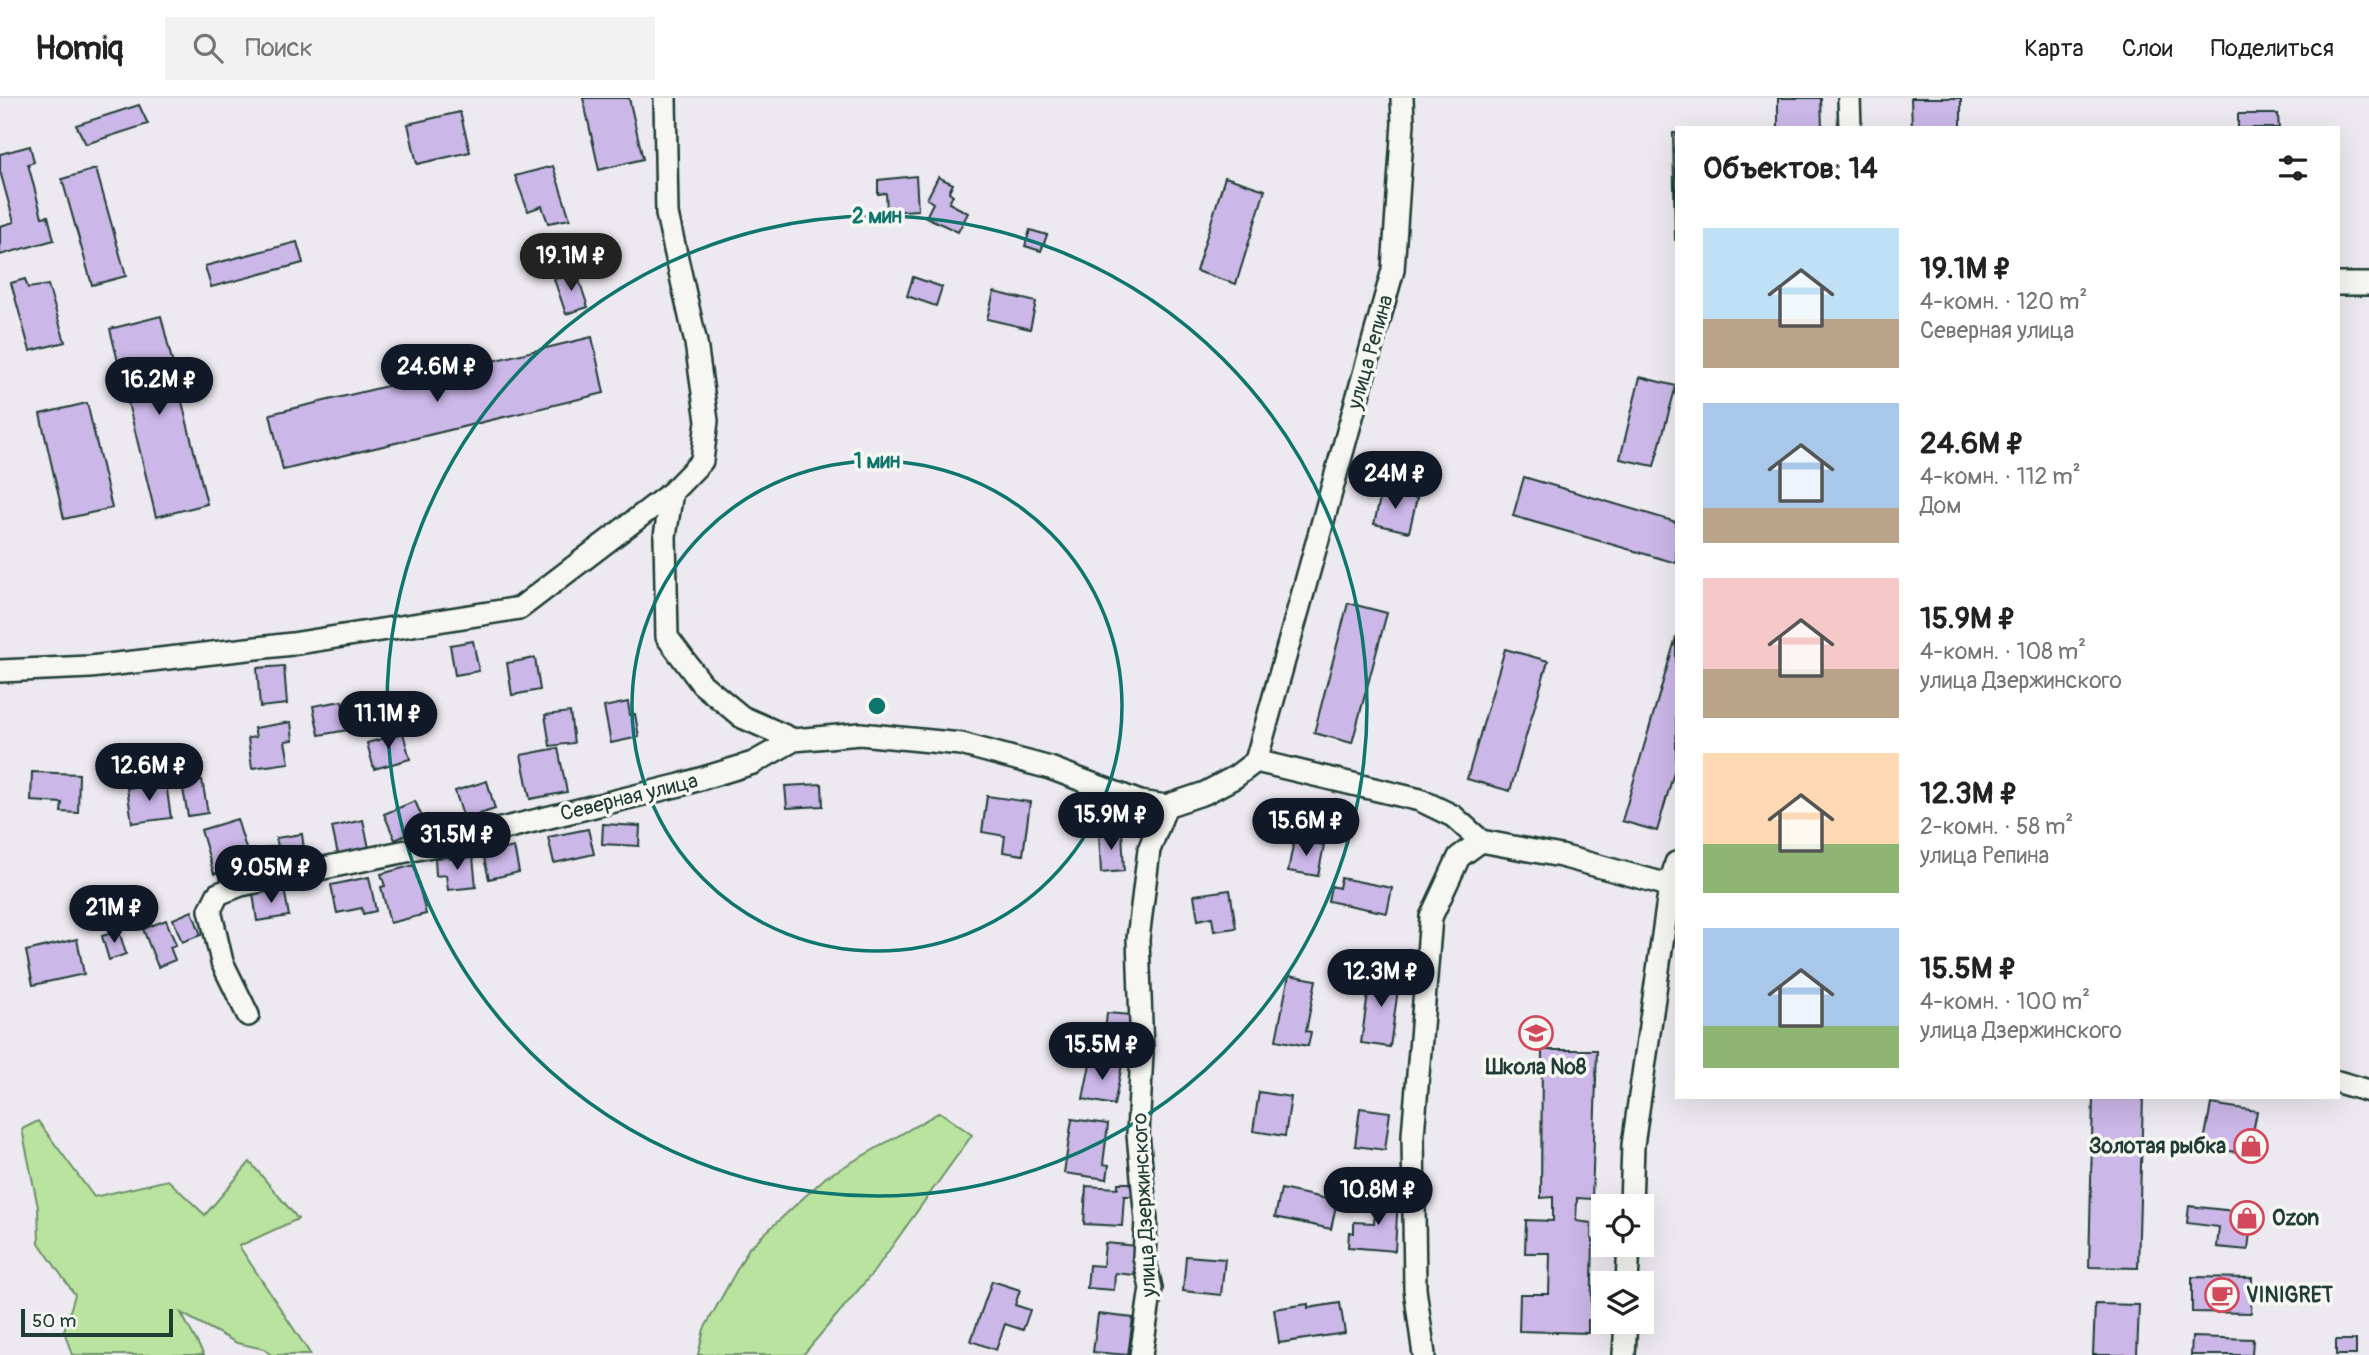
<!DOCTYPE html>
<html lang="ru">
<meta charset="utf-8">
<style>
body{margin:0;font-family:Pangolin,sans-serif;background:#f2f2f2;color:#222;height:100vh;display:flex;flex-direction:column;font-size:26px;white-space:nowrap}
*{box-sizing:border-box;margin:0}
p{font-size:23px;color:#767676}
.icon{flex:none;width:38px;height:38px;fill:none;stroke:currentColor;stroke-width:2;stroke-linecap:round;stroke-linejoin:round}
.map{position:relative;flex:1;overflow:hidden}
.drawer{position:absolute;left:1675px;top:28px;width:665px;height:973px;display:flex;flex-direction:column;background:#fff;border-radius:0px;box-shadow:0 7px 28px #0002}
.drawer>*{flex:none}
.controls{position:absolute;left:1591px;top:1096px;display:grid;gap:14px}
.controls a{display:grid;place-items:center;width:63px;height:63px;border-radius:0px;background:#fff;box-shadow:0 7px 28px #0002;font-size:35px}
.scale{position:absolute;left:21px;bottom:18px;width:152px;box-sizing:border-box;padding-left:7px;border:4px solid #1f3d34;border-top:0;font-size:19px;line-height:24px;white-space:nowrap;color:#1f3d34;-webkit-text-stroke:5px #f6f6f2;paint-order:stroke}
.price{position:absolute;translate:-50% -60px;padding:0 16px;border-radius:24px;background:#111827;color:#fff;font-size:23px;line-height:46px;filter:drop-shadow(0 2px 4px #0008)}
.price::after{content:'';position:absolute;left:50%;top:42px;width:21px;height:16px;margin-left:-10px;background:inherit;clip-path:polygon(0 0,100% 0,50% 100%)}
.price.selected{background:#222;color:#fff}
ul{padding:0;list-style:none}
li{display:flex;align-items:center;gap:21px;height:175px;padding:0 28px}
li span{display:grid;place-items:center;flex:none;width:196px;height:140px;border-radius:0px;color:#555}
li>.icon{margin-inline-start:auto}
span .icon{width:84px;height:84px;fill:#fffc;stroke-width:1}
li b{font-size:30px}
h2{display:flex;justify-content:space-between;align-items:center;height:84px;padding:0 28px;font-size:30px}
header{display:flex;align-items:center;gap:42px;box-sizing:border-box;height:98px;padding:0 35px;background:#fff;border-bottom:2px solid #e0e0e0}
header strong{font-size:33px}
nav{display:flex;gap:38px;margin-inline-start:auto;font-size:24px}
.search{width:490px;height:63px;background:#f2f2f2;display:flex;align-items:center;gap:18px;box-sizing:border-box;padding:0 24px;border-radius:0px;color:#767676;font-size:26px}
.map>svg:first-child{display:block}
.green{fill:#bae39f;stroke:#6c906a;stroke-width:2}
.building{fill:#cbb7e8;stroke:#1f3d34;stroke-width:2}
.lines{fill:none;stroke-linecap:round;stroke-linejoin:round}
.street-casing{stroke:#1f3d34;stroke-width:26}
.street{stroke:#f6f6f2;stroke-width:21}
.ring{fill:none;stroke:#0f766e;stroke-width:3.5}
.labels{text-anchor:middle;stroke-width:7;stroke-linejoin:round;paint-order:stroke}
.street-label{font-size:21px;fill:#1f3d34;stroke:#f6f6f2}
.poi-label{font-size:21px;font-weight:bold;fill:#1f3d34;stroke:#f6f6f2;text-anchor:start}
.centre{fill:#0f766e;stroke:#f6f6f2;stroke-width:3.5}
.ring-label{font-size:21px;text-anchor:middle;font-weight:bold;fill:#0f766e;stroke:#f6f6f2;stroke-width:7;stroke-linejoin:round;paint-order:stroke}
</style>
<header>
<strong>Homiq</strong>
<div class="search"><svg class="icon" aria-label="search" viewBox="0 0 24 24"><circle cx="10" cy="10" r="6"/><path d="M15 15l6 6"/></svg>Поиск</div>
<nav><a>Карта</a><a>Слои</a><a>Поделиться</a></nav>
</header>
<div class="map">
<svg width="2369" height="1257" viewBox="0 0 2369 1257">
<rect width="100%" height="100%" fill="#ede9f0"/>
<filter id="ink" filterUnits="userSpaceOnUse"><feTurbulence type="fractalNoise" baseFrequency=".0143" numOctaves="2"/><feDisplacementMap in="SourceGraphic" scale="14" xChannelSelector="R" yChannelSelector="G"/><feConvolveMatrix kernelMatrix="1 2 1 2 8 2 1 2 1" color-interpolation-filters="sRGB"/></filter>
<g filter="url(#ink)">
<path class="green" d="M 940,1014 L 972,1037 L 872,1176 L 803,1257 L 698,1257 L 704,1231 L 749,1150 L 826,1079 Z
M 38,1023 L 94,1099 L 168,1082 L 205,1117 L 250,1064 L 298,1121 L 239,1148 L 311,1257 L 271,1257 L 264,1251 L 237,1245 L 181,1215 L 204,1257 L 72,1257 L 64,1233 L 75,1197 L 39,1145 L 38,1109 L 22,1031 Z"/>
<path class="building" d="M 583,0 L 629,0 L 643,61 L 599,72 Z
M 1778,0 L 1821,0 L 1822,30 L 1778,30 Z
M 1911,0 L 1961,0 L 1961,30 L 1912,30 Z
M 139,7 L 148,26 L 86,46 L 76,27 Z
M 460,14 L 470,54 L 417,66 L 408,26 Z
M 2238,16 L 2278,16 L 2279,30 L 2238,30 Z
M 1673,35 L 1676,35 L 1676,142 L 1675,142 Z
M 30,48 L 34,64 L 28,66 L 42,119 L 48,118 L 54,142 L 0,157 L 0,128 L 14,124 L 0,73 L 0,56 Z
M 553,68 L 570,121 L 548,125 L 542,108 L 528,113 L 515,78 Z
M 96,71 L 126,178 L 92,187 L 62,81 Z
M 916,78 L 918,112 L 887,114 L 886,95 L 878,96 L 878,82 Z
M 938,79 L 953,86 L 949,94 L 953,97 L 949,105 L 968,115 L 958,134 L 926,119 L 933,105 L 927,101 Z
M 1225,79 L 1265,92 L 1236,186 L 1196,173 Z
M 1030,132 L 1047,137 L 1041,153 L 1025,148 Z
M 297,144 L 303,165 L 211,189 L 205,168 Z
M 577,176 L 588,209 L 566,216 L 554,181 Z
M 913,179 L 942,189 L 936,208 L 907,198 Z
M 25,181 L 28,190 L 48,187 L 65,244 L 30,253 L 11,185 Z
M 994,194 L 1036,204 L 1030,231 L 987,221 Z
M 161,218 L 207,406 L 156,419 L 110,231 Z
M 592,239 L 604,295 L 283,372 L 270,316 Z
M 1640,279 L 1676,288 L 1654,368 L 1620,361 Z
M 87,305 L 112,410 L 64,421 L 40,316 Z
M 1524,379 L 1676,424 L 1676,465 L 1513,418 Z
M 1382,392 L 1417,400 L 1409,434 L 1374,426 Z
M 1348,505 L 1387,515 L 1352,645 L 1314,635 Z
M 1676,539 L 1676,667 L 1657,733 L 1622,723 Z
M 473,543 L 479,573 L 455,577 L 450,547 Z
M 1505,551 L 1548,563 L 1510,693 L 1467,681 Z
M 535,560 L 540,592 L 512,597 L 507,565 Z
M 284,568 L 287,606 L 260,609 L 257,570 Z
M 342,603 L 348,632 L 319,637 L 313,608 Z
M 628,604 L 630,617 L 635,616 L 639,639 L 611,645 L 604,609 Z
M 570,614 L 574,645 L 550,648 L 545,617 Z
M 291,624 L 293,642 L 285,643 L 289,665 L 252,670 L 248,640 L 256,639 L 254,630 Z
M 403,635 L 410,661 L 374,671 L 367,645 Z
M 558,650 L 567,694 L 530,701 L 521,657 Z
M 32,674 L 79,676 L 78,715 L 61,714 L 62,705 L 31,703 Z
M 202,682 L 208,715 L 188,718 L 182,686 Z
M 487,683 L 495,711 L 464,721 L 455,693 Z
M 166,685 L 171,720 L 132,725 L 127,690 Z
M 822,686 L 823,708 L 787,710 L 785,688 Z
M 987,698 L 1030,704 L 1023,757 L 1003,754 L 1005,738 L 982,734 Z
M 415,703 L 426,728 L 395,742 L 384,716 Z
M 237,721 L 249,760 L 237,764 L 238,768 L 230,770 L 233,780 L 221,784 L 219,774 L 214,776 L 201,732 Z
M 363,722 L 369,750 L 338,757 L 332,729 Z
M 603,726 L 640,728 L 639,748 L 602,746 Z
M 588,731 L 594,756 L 554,765 L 548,739 Z
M 1122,733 L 1124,773 L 1101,775 L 1099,734 Z
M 302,736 L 305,759 L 297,761 L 298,768 L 270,773 L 266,750 L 278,748 L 276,740 Z
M 1294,742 L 1324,747 L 1318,778 L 1288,773 Z
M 514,749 L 519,774 L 489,781 L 483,756 Z
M 450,759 L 450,761 L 473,759 L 476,789 L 448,792 L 446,777 L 436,778 L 435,760 Z
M 414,767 L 426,816 L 390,825 L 381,789 L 385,788 L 381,776 Z
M 369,779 L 376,813 L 363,816 L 362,810 L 337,815 L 331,787 Z
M 1341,780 L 1392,790 L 1387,815 L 1328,803 L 1331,788 L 1339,790 Z
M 284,790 L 289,818 L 257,823 L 253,795 Z
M 1230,792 L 1236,830 L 1214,833 L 1212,819 L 1198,822 L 1194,797 Z
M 192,813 L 201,837 L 182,844 L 173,821 Z
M 166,822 L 176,847 L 170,849 L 175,862 L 158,869 L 143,831 Z
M 119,833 L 126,856 L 109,862 L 102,838 Z
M 77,841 L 84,876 L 33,887 L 26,853 Z
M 1371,874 L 1400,877 L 1390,949 L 1361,945 Z
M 1289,877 L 1316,882 L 1306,933 L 1311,934 L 1308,948 L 1276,942 Z
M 1107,915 L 1131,917 L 1128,947 L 1104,944 Z
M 1542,952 L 1597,952 L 1592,1101 L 1577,1100 L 1576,1123 L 1591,1125 L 1591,1140 L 1593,1142 L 1591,1222 L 1588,1222 L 1588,1235 L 1519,1233 L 1520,1196 L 1549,1196 L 1550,1155 L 1525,1155 L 1526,1122 L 1553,1123 L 1553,1099 L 1541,1100 Z
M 1091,961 L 1122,967 L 1114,1007 L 1083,1001 Z
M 1259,994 L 1291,999 L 1285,1038 L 1253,1033 Z
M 2093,999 L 2143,999 L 2138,1170 L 2089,1169 Z
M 2211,1006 L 2257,1013 L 2249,1056 L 2203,1049 Z
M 1360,1010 L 1390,1014 L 1385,1052 L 1355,1048 Z
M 1072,1021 L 1108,1026 L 1103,1066 L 1109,1067 L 1107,1081 L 1064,1075 Z
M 1118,1085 L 1134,1085 L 1134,1098 L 1124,1098 L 1122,1128 L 1084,1126 L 1086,1088 L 1118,1090 Z
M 1281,1091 L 1337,1103 L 1331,1131 L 1275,1119 Z
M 1376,1098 L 1398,1099 L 1395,1153 L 1348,1149 L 1349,1134 L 1354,1135 L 1354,1124 L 1374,1125 Z
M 2189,1108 L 2252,1115 L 2248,1152 L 2217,1149 L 2219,1129 L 2187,1125 Z
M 1105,1145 L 1137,1148 L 1134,1177 L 1115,1175 L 1114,1192 L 1087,1190 L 1089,1167 L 1103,1168 Z
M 1186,1158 L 1225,1161 L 1221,1197 L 1183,1193 Z
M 2192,1179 L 2252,1180 L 2251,1215 L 2192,1214 Z
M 992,1183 L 1020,1192 L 1015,1207 L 1030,1212 L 1023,1232 L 1005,1226 L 996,1252 L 971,1243 Z
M 1340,1205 L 1345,1235 L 1279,1245 L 1274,1211 L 1308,1206 L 1308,1210 Z
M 2095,1206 L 2139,1207 L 2137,1257 L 2093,1257 Z
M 1098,1216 L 1133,1220 L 1128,1257 L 1093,1254 Z
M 2192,1239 L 2253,1241 L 2252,1257 L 2191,1257 Z
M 2336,1242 L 2356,1242 L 2356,1257 L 2336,1257 Z"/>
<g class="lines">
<g class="street-casing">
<path id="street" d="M 1849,0 L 1850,30
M 2338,186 L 2369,186
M 672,394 L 665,438 L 667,539 L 702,586 L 742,619 L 794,642 L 860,636 L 961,646 L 1050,670 L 1140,704 L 1166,708 L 1205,695 L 1235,679 L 1256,663
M 0,573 L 90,569 L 292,546 L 520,510 L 672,394 L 702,363 L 707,323 L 696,245 L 667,116 L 665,0
M 1256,663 L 1393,172 L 1403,25 L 1402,0
M 1256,663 L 1420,702 L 1453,718 L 1481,743 L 1561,758 L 1676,789
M 248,917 L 222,864 L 210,812 L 218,796 L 241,787 L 436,747 L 680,687 L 753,665 L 794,642
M 2338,984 L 2369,993
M 1631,1108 L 1633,1047 L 1670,788 L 1676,765
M 1627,1185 L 1629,1146
M 1141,1257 L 1151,1190 L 1144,1159 L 1146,1122 L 1138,1036 L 1142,954 L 1138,841 L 1149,752 L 1166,708
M 1424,1257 L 1415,1191 L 1413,1037 L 1431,819 L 1459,759 L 1481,743
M 1624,1257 L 1626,1223"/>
</g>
<use href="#street" class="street"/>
</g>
</g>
<g class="ring">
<circle cx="877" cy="608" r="245"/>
<circle cx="877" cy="608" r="490"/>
</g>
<defs>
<g id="school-ring" transform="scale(1.75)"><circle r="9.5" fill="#f6f6f2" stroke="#d1495b" stroke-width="1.5"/><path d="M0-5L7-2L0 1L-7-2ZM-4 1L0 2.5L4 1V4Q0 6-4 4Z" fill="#d1495b"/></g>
<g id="shop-ring" transform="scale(1.75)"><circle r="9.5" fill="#f6f6f2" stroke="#d1495b" stroke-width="1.5"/><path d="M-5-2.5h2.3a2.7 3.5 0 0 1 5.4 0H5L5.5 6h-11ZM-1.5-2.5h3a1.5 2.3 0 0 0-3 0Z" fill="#d1495b"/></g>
<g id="cafe-ring" transform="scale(1.75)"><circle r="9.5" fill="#f6f6f2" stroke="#d1495b" stroke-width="1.5"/><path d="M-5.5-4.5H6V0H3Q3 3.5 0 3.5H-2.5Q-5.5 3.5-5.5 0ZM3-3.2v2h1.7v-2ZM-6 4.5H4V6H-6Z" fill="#d1495b"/></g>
</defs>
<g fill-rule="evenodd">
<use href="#school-ring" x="1536" y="935"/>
<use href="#shop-ring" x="2251" y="1048"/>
<use href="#shop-ring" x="2247" y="1120"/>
<use href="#cafe-ring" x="2222" y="1197"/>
</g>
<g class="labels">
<g class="street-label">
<text transform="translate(1370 254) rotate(-74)" y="7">улица Репина</text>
<text transform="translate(629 699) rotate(-14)" y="7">Северная улица</text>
<text transform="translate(1144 1107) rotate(-93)" y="7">улица Дзержинского</text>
</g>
<g class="poi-label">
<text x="1536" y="976" text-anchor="middle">Школа №8</text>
<text x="2226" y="1055" text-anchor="end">Золотая рыбка</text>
<text x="2272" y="1127">Ozon</text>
<text x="2246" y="1204">VINIGRET</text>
</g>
</g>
<circle cx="877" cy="608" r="10" class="centre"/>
<g class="ring-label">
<text x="877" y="125">2 мин</text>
<text x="877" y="370">1 мин</text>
</g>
</svg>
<div class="controls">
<a><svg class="icon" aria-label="locate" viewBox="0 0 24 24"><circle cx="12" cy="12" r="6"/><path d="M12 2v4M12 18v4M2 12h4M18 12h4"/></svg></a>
<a><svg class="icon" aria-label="layers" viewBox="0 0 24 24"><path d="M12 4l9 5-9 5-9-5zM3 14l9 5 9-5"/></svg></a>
</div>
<div class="scale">50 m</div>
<b class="price selected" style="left:571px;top:195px">19.1M ₽</b>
<b class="price" style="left:437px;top:306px">24.6M ₽</b>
<b class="price" style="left:159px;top:319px">16.2M ₽</b>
<b class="price" style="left:1395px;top:413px">24M ₽</b>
<b class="price" style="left:388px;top:653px">11.1M ₽</b>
<b class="price" style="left:149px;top:705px">12.6M ₽</b>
<b class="price" style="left:1111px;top:754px">15.9M ₽</b>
<b class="price" style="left:1306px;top:760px">15.6M ₽</b>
<b class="price" style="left:457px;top:774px">31.5M ₽</b>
<b class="price" style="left:271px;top:807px">9.05M ₽</b>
<b class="price" style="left:114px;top:847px">21M ₽</b>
<b class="price" style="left:1381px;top:911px">12.3M ₽</b>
<b class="price" style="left:1102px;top:984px">15.5M ₽</b>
<b class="price" style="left:1378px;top:1129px">10.8M ₽</b>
<section class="drawer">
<h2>Объектов: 14<svg class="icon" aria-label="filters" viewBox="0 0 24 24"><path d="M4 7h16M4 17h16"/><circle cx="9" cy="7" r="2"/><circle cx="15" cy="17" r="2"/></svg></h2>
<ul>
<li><span style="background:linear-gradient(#bfe0f5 65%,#b9a48a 0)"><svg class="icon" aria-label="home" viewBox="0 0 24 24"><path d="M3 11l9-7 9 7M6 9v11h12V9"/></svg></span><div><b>19.1M ₽</b><p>4-комн. · 120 m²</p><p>Северная улица</p></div></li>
<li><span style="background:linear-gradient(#a9c7e8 75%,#b9a48a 0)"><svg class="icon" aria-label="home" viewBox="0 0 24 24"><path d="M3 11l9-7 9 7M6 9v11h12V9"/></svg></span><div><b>24.6M ₽</b><p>4-комн. · 112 m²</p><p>Дом</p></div></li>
<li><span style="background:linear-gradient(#f6c9c9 65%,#b9a48a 0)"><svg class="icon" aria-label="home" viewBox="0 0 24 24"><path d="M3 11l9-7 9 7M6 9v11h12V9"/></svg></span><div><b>15.9M ₽</b><p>4-комн. · 108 m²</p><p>улица Дзержинского</p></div></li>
<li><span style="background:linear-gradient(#ffd9b3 65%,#8fb573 0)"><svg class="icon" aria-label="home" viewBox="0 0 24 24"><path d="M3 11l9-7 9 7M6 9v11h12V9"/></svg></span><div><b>12.3M ₽</b><p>2-комн. · 58 m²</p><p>улица Репина</p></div></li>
<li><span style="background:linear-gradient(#a9c7e8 70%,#8fb573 0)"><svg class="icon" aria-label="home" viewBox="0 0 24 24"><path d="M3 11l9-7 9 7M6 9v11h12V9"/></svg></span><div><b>15.5M ₽</b><p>4-комн. · 100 m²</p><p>улица Дзержинского</p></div></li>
</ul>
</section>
</div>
